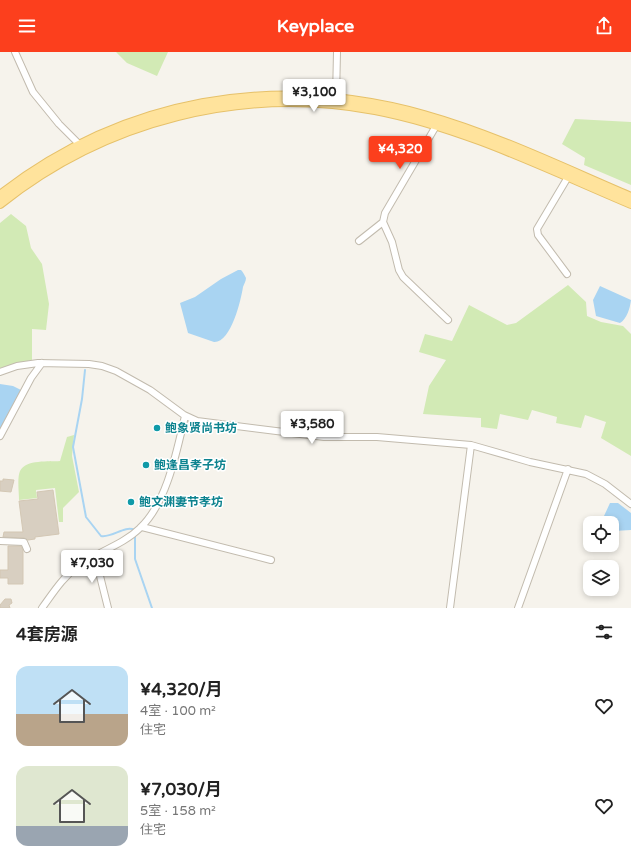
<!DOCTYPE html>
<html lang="zh">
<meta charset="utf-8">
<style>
body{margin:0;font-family:"Varela Round","Noto Sans SC",sans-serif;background:#f6f6f6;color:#222;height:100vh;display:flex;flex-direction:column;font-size:15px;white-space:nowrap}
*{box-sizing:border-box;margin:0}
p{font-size:13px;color:#767676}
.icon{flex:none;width:22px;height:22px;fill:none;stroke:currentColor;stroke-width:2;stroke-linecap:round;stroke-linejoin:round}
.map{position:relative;height:556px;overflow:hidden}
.panel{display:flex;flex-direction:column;background:#fff;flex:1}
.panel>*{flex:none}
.controls{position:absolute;left:583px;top:464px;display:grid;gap:8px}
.controls a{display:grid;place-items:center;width:36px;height:36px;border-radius:8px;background:#fff;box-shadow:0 2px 6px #0003;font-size:20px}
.price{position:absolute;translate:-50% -34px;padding:0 9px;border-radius:4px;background:#fff;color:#222;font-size:13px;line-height:26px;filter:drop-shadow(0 1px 2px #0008)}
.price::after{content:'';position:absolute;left:50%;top:24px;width:12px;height:9px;margin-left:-6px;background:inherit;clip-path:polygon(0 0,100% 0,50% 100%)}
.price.active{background:#fc3f1d;color:#fff}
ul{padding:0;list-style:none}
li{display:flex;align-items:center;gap:12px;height:100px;padding:0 16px}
li span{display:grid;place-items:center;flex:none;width:112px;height:80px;border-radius:12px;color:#555}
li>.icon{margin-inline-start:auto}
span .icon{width:48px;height:48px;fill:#fffc;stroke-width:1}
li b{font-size:17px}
h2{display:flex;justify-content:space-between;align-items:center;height:48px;padding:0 16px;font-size:17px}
header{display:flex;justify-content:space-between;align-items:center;height:52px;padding:0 16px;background:#fc3f1d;color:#fff;font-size:18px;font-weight:700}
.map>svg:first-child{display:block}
.green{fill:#d2eab5}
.water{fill:#a9d4f2}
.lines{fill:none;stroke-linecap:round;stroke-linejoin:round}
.stream{stroke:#a9d4f2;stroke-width:2}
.building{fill:#d8cfc1;stroke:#d3c7b4}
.minor-casing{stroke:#c2bbae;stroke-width:8}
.major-casing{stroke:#e6c16a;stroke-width:10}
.minor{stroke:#fff;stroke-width:6}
.major{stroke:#ffe39c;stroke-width:8}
.culture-dot{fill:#0f9aa8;stroke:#fff;stroke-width:1.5}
.labels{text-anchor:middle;stroke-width:3;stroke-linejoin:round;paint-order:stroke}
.culture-label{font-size:12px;font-weight:bold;fill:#0d838f;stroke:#fff;text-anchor:start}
</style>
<header><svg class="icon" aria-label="menu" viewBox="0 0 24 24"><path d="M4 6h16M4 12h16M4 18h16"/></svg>Keyplace<svg class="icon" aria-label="share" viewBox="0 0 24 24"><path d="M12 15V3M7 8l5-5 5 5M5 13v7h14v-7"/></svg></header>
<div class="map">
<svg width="631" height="556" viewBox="0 0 631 556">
<rect width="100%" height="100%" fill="#f6f3ec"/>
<path class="green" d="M 116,0 L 168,0 L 157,24 L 127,11 Z
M 575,67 L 631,70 L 631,133 L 584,113 L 585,106 L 562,92 Z
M 11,162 L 26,174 L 31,196 L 42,212 L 49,252 L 46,278 L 32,277 L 32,308 L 0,316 L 0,171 Z
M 568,233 L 586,250 L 587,264 L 601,270 L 623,274 L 631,282 L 631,404 L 601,386 L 606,370 L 585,363 L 581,376 L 556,371 L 557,365 L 532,358 L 528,368 L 500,362 L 497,377 L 481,375 L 481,366 L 423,362 L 429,334 L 446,308 L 419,300 L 425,282 L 452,289 L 469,253 L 507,273 L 516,271 Z
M 74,383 L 72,404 L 79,440 L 63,456 L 63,470 L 59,470 L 55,436 L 36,438 L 37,446 L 19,448 C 19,440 17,426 20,419 C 26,407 49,410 60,409 L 67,385 Z"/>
<path class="water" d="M 238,218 L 241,218 C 243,220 245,224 246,226 C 246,229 244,232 243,235 C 241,248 231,291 214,290 L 188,281 L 180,251 L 195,245 L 221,227 Z
M 600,234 L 631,248 C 630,256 627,267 620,271 L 596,264 L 593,248 Z
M 0,332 L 13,334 L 21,338 L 0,379 Z
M 610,451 L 618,451 L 631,461 L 631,478 L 614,479 L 612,478 L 612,471 L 605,471 L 604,464 Z"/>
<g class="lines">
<path class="stream" d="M 85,318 L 82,347 L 73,395 L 86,465 L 101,484 C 113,486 124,473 135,478 L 135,507 L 152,556"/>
</g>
<path class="building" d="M 3,427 L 14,428 L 11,440 L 0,439 L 0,429 L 3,429 Z
M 53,438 L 59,482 L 35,485 L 35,487 L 28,488 L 24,486 L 3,485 L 4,480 L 23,480 L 19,449 L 38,447 L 37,440 Z
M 8,494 L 21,494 L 23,498 L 23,532 L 8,532 L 8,526 L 0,526 L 0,518 L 8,518 Z
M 5,547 L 11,547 L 12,551 L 9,553 L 10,556 L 0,556 L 0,553 Z"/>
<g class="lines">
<g class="minor-casing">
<path id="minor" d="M 15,0 L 33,40 L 59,72 L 80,93
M 336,46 L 337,0
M 383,170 L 392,190 L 399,218 L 403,225 L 448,268
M 359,189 L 383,170 L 385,161 L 436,74
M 567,222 L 538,183 L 537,177 L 568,125
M 0,320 L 17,314 L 38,311 L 89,312 L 102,314 L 116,319 L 150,338 L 184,363 L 197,369 L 324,385 L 377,385 L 471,393 L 530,410 L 586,422 L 605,432 L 631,452
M 0,384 L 31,326 L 42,311
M 142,475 L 271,508
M 0,489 L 24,490 L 27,497
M 95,504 L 108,556
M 42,556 C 53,541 63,525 78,514 C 97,500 123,493 140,476 C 167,451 177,398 185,364
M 450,556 L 471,393
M 518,556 L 568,417"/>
</g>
<g class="major-casing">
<path id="major" d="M 0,143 C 124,47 274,21 424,63 C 495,83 563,116 631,145
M 0,152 C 105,68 243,33 375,58 C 464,75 548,117 631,152"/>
</g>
<use href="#minor" class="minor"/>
<use href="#major" class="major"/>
</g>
<g class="culture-dot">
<circle cx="157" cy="376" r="4"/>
<circle cx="146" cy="413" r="4"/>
<circle cx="131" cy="450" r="4"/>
</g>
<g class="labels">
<g class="culture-label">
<text x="165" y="380">鲍象贤尚书坊</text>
<text x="154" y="417">鲍逢昌孝子坊</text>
<text x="139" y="454">鲍文渊妻节孝坊</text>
</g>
</g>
</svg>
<div class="controls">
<a><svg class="icon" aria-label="locate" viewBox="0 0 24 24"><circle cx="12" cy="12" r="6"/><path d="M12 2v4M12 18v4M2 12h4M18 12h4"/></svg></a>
<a><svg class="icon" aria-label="layers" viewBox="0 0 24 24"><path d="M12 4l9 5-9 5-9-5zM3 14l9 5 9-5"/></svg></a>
</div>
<b class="price" style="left:314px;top:61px">¥3,100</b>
<b class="price active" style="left:400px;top:118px">¥4,320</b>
<b class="price" style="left:312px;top:393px">¥3,580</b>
<b class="price" style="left:92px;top:532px">¥7,030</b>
</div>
<section class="panel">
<h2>4套房源<svg class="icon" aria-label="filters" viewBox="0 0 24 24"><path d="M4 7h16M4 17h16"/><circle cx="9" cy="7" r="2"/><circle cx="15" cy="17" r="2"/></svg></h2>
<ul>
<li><span style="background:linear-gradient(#bfe0f5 60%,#b9a48a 0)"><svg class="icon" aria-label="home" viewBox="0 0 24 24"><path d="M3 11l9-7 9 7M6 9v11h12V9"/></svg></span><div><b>¥4,320/月</b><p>4室 · 100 m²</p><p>住宅</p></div><svg class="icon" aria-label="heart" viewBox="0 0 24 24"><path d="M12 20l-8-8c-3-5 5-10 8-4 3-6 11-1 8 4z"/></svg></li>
<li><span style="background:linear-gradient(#dfe7d0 75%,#9aa5b1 0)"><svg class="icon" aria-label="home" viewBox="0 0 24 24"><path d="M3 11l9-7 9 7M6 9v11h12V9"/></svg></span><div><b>¥7,030/月</b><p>5室 · 158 m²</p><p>住宅</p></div><svg class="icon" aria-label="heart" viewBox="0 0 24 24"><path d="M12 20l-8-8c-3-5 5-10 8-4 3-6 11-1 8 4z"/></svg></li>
</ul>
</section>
